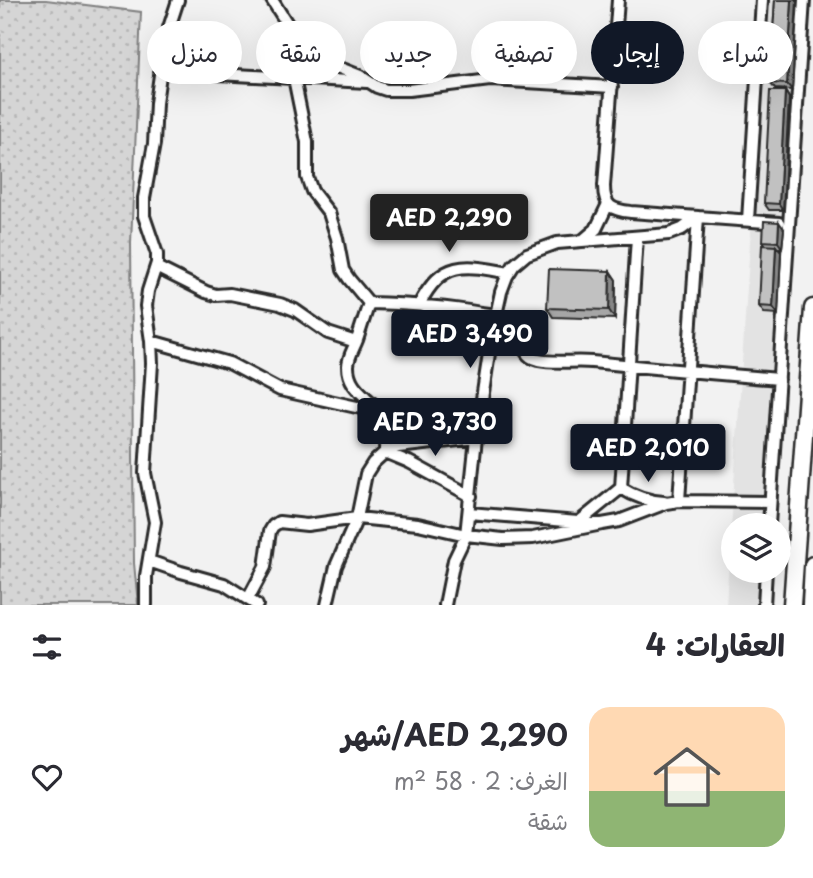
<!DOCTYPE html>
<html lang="ar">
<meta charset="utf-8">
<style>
body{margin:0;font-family:"Playpen Sans","Playpen Sans Arabic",sans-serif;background:#f7f7f7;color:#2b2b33;direction:rtl;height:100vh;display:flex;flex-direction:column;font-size:26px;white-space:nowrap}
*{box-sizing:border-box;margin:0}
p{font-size:23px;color:#7c7c81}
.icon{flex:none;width:38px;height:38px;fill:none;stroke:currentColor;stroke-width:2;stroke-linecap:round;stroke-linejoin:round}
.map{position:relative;height:605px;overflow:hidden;direction:ltr}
.drawer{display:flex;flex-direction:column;background:#fff;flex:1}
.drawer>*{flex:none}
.banner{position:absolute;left:21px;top:21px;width:772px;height:63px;direction:rtl;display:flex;gap:14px}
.fabs{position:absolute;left:721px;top:513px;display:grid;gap:14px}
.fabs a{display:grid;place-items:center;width:70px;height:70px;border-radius:50%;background:#fff;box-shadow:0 7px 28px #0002;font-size:35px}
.price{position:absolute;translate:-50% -60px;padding:0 16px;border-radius:7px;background:#111827;color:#fff;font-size:23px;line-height:46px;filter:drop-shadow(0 2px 4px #0008)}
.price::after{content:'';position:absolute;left:50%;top:42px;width:21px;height:16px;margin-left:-10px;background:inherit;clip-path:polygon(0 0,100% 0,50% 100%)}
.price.selected{background:#222;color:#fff}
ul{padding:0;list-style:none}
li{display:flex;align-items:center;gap:21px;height:175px;padding:0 28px}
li+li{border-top:2px solid #e1e1e2}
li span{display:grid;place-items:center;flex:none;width:196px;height:140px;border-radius:21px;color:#555}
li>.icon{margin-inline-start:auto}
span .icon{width:84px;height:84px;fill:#fffc;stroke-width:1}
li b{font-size:30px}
h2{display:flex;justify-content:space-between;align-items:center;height:84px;padding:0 28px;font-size:30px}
.pill{padding:0 24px;border-radius:32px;background:#fff;box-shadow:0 7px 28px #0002;font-size:24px;line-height:63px}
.pill.selected{background:#111827;color:#fff}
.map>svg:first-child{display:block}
.built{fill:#e3e3e3}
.green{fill:url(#green-dots);stroke:#808080;stroke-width:2}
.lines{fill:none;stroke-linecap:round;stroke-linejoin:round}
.minor-casing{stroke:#2b2b2b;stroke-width:16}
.highway-casing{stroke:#2b2b2b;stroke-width:21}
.minor{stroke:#fff;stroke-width:10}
.highway{stroke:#fff;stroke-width:16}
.wall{fill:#a6a6a6;stroke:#2b2b2b;stroke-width:2}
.shaded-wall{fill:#878787;stroke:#2b2b2b;stroke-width:2}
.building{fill:#c1c1c1;stroke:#2b2b2b;stroke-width:2}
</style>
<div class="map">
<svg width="813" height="605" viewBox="0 0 813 605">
<defs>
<pattern id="green-dots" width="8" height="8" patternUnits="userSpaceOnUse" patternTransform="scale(1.75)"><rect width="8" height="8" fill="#d5d5d5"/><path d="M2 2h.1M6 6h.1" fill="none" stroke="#b7b7b7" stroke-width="1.8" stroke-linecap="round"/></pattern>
</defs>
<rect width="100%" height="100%" fill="#f2f2f2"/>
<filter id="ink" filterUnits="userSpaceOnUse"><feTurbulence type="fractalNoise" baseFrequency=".0143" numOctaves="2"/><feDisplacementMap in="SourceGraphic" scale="14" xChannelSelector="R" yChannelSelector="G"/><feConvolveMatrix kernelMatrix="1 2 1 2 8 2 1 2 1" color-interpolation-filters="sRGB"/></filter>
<g filter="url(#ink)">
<path class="built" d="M 766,0 L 802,0 L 766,525 L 733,525 L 733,570 L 763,571 L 760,605 L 726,605 Z"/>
<path class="green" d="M 0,0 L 46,0 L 141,12 L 131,243 L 134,563 L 138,605 L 0,605 Z"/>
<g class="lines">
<g class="minor-casing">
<path id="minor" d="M 272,0 L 307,55 L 360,76 L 377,87 L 386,90 L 409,90 L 490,80 L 612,87
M 618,0 L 604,186 C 604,207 612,210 631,212 L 779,223
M 286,22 L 294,78 L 307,142 L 307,177 L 312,191 L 329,213 L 337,238 L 343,270 L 349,279 L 369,303 C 406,304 443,306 481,313 C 491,314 502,316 512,320 C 536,332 512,353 538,360 C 556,364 574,360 592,362 C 654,368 716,374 779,379
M 160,71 L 367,82
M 748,220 L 762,0
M 582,241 L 669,234 L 682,229 L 698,217
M 156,267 L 206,292 L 216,295 L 230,294 L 280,304 L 295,310 L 328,333 L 356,342
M 369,303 C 365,315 361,328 357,340 C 354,348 348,357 348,366 C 348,392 375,398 383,419 C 387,430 385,442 385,452 L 409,462 L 471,496
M 419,305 C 442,260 464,264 509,273
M 151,341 L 229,363 L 280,390 L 361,408 L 381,418
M 621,488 C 635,497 648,501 664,502
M 679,501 L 698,217
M 469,513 L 602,524 L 619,521 L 666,503 L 679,501 L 770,502
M 579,522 L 621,488 L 637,237
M 769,525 L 804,0
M 149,561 L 181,572 L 224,584 L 257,605
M 248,599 L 265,567 L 270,531 L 273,526 L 279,522 L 307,525 L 357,518 L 418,524 L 466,535 L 503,539 L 533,538 L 602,524
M 146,605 L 146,576 L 155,522 L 145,473 L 152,363 L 151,341 L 146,306 L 148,291 L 157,263 L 157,254 L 144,216 L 144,198 L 154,144 L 156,103 L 165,40 L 178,0
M 327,605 L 336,566 L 357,518 L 366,474 L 373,463 L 385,452 L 398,447 L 476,438
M 445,605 L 454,560 L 466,535 L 476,438 L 492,334 L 501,292 L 507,276 L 514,265 L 527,254 L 557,243 L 582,241 L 596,229 L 608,204
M 764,605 L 766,570"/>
</g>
<g class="highway-casing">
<path id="highway" d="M 792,605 L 813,308
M 811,605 L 813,565"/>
</g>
<use href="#minor" class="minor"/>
<use href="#highway" class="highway"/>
</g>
<path class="wall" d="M 775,0 L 792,90 L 775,89 L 770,83 Z
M 785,91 L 789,98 L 783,210 L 769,210 L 764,203 Z
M 784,229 L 782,248 L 778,248 L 781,252 L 778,314 L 764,313 L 759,306 L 766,245 L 763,241 Z
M 610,271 L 616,280 L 615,319 L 553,317 L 547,308 Z"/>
<path class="shaded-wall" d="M 792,0 L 797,0 L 792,90 L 787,84 Z
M 785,91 L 789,98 L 783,210 L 779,204 Z
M 779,222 L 784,229 L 782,248 L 778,242 Z
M 776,246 L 781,252 L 778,314 L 773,307 Z
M 610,271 L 616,280 L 615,319 L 609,310 Z"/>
<path class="building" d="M 775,0 L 792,0 L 787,84 L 770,83 Z
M 770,91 L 785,91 L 779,204 L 764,203 Z
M 764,221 L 779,222 L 778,242 L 763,241 Z
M 762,245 L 776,246 L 773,307 L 759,306 Z
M 549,269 L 610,271 L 609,310 L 547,308 Z"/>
</g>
</svg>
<div class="fabs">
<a><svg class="icon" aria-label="layers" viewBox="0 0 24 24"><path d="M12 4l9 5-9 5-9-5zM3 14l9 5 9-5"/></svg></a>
</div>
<b class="price selected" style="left:449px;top:254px">AED 2,290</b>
<b class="price" style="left:470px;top:370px">AED 3,490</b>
<b class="price" style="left:435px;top:458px">AED 3,730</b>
<b class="price" style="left:648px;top:484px">AED 2,010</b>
<div class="banner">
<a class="pill">شراء</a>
<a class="pill selected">إيجار</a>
<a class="pill">تصفية</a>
<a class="pill">جديد</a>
<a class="pill">شقة</a>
<a class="pill">منزل</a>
</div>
</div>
<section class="drawer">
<h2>العقارات: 4<svg class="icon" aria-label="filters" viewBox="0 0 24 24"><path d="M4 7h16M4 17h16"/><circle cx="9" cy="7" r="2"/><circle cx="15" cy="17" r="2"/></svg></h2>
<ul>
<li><span style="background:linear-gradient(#ffd9b3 60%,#8fb573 0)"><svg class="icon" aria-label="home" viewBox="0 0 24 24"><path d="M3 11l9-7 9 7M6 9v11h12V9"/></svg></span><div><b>AED 2,290/شهر</b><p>الغرف: 2 · 58 m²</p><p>شقة</p></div><svg class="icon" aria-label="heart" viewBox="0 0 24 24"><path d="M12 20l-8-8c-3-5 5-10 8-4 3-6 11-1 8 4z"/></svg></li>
</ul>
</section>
